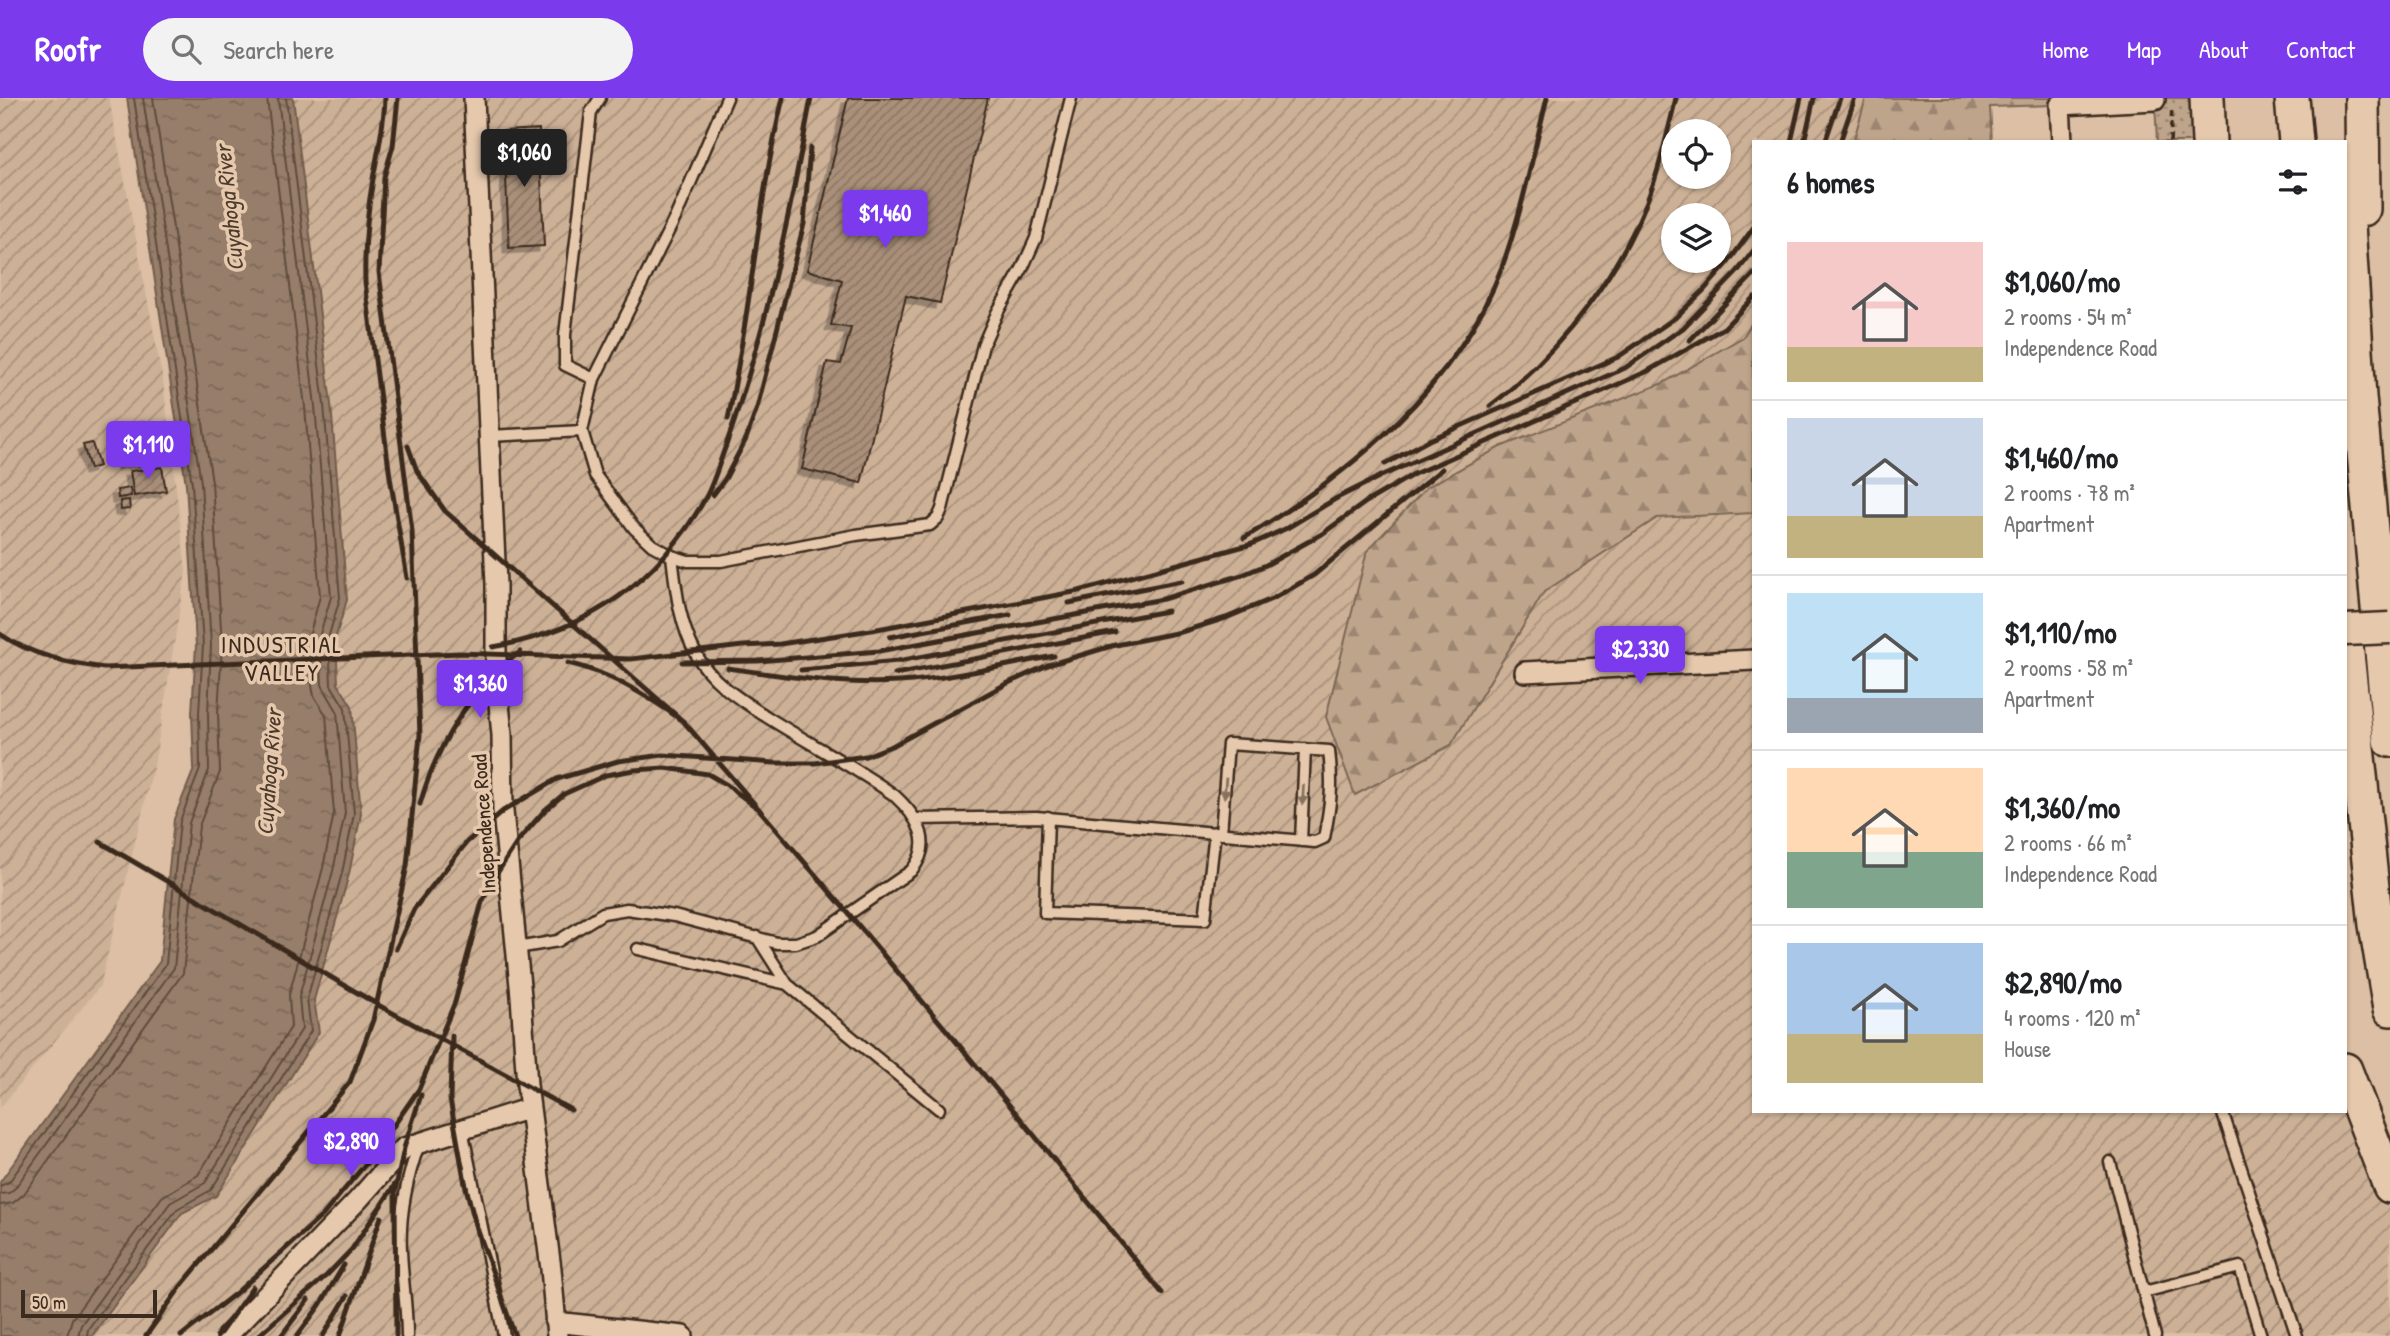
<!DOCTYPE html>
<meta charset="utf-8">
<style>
body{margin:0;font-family:"Patrick Hand",sans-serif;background:#f2f2f2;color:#202124;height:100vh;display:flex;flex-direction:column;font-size:26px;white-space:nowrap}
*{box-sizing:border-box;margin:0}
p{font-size:23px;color:#757577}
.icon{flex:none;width:38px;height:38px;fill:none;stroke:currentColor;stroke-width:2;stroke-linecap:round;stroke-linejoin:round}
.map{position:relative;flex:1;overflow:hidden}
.sheet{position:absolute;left:1752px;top:42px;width:595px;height:973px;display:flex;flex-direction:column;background:#fff;border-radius:0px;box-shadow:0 2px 5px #0004}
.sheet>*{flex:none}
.buttons{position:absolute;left:1661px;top:21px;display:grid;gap:14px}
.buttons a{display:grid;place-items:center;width:70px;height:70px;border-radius:50%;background:#fff;box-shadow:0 2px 5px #0004;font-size:35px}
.scale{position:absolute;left:21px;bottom:18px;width:136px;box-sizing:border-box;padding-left:7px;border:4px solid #3b2a1e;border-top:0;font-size:19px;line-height:24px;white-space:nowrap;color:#3b2a1e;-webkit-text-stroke:5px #e6c9ad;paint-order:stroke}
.price{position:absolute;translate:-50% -60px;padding:0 16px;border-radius:7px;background:#7c3aed;color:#fff;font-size:23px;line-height:46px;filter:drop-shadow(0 2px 4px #0008)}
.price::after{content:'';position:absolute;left:50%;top:42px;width:21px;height:16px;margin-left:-10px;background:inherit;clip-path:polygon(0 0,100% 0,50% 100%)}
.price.active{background:#222;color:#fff}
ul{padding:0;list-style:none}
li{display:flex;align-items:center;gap:21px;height:175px;padding:0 35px}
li+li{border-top:2px solid #e0e0e0}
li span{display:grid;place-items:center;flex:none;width:196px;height:140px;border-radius:0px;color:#555}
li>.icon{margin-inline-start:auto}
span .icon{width:84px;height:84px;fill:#fffc;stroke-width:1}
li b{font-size:30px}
h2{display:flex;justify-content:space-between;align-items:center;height:84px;padding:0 35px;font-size:30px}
header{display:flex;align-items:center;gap:42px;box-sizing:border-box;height:98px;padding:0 35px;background:#7c3aed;color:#fff}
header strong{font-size:33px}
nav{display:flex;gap:38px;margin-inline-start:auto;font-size:24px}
.search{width:490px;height:63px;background:#f2f2f2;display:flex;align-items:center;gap:18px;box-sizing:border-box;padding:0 24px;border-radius:38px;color:#757577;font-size:26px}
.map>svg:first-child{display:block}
.industrial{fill:url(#industrial-furrows);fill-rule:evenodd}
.grass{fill:url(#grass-dots);stroke:#7c6754;stroke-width:2}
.forest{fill:url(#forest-firs);stroke:#7c6754;stroke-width:2}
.water{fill:url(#water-ripples);stroke:#725c4c;stroke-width:2}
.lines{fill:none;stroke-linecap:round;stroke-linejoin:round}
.shore{stroke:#5f4c3c;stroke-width:2}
.building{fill:url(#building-hatch);stroke:#3b2a1e;stroke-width:2;filter:url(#shadow)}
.service-casing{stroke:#3b2a1e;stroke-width:15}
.minor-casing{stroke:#3b2a1e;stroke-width:24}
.motorway-casing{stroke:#3b2a1e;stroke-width:38}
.path{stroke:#3b2a1e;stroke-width:3.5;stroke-dasharray:7 5;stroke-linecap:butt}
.service{stroke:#e6c9ad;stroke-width:10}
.minor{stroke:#e6c9ad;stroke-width:19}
.motorway{stroke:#e6c9ad;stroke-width:33}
.rail{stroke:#3b2a1e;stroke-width:5}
.primary-bridge-casing{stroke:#3b2a1e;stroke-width:35;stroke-linecap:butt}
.primary-bridge{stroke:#e6c9ad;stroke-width:30}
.oneway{fill:#88725e}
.labels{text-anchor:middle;stroke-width:7;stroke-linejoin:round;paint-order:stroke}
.street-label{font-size:21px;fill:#3b2a1e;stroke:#e6c9ad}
.water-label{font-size:23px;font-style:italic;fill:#4d3b2d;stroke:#e6c9ad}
.quarter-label{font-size:24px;letter-spacing:2px;fill:#3b2a1e;stroke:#e6c9ad}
</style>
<header>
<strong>Roofr</strong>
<div class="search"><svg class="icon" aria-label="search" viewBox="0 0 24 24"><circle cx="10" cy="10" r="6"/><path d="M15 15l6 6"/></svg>Search here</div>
<nav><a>Home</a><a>Map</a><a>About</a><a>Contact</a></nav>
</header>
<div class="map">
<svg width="2390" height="1238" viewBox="0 0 2390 1238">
<defs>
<pattern id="industrial-furrows" width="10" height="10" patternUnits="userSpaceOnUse" patternTransform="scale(1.75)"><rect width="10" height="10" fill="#cdb197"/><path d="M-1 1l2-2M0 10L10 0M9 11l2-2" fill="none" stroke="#a8907b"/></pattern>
<pattern id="grass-dots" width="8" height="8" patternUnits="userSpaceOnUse" patternTransform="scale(1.75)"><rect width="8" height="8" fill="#bea48b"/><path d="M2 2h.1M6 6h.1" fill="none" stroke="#9c8671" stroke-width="1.8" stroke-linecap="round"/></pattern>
<pattern id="forest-firs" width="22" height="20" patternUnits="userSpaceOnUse" patternTransform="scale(1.75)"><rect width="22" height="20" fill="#bea48b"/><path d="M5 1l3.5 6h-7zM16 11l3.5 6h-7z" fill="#9c8671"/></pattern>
<pattern id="water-ripples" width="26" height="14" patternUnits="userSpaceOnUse" patternTransform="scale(1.75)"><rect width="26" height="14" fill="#967e6a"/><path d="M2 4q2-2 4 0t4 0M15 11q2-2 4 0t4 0" fill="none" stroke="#7c6757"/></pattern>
<pattern id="building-hatch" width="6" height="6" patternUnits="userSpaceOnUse" patternTransform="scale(1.75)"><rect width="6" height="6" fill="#aa907a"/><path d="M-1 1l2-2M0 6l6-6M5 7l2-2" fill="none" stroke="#8c7663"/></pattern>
<filter id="shadow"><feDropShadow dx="-5.5" dy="5.5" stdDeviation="0" flood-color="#0004"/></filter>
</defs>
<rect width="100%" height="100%" fill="#dcbfa4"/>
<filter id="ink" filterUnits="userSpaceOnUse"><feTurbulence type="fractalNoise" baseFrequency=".0143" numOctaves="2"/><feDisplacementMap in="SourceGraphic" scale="14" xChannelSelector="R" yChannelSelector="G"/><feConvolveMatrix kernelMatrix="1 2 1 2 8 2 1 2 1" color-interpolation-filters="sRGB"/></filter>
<g filter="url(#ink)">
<path class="industrial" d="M 0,0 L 109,0 L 163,283 L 186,473 L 155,662 L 100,888 L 0,1010 Z
M 293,0 L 1866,0 L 1853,44 L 1754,44 L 1753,223 L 1743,239 L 1663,285 L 1500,349 L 1355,696 L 1451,647 L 1544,494 L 1657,420 L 1753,415 L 1754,1013 L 2345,1013 L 2390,1088 L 2390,1238 L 92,1238 L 182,1115 L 216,1098 L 319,934 L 314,903 L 349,776 L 361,716 L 352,608 L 338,586 L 336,538 L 347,502 L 331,306 ZM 1673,33 L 1718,33 L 1718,79 L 1673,79 ZM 1673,117 L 1718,117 L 1718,163 L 1673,163 Z"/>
<path class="grass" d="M 2139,0 L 2207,0 L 2209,44 L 2157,44 L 2155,3 Z"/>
<path class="forest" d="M 1866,0 L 2053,0 L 2053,7 L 1990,9 L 1992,44 L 1853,44 Z
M 1753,223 L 1753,415 L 1657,420 L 1544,494 L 1451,647 L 1355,697 L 1326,619 L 1367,453 L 1427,389 L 1500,349 L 1663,285 L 1743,239 Z"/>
<path class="water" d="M 127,0 L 293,0 L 331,306 L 347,502 L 336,538 L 338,586 L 352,608 L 361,716 L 349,776 L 314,902 L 319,934 L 216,1098 L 182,1115 L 92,1238 L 0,1238 L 0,1084 L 160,863 L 174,721 L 194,671 L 192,615 L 196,547 L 186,386 Z"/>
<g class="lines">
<path class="shore" d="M 0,1088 L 9,1084 L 166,866 L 180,723 L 200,671 L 199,615 L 203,547 L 192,386 L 134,0
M 0,1096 L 9,1095 L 15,1090 L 174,870 L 189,725 L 209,672 L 208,615 L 211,547 L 201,385 L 143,0
M 0,1107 L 13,1105 L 24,1096 L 183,875 L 199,728 L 220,674 L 218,615 L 222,547 L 212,384 L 153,0
M 67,1238 L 72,1221 L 162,1099 L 198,1077 L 291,929 L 289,897 L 323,770 L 334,715 L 326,617 L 314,598 L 312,588 L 310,535 L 320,498 L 305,309 L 267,0
M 78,1238 L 81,1227 L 170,1105 L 205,1085 L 302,931 L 299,899 L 333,773 L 345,715 L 337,613 L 322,587 L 320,536 L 331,499 L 315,308 L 278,0
M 87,1238 L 88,1231 L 177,1111 L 211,1092 L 311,933 L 307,901 L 342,775 L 354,716 L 345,610 L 331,587 L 329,537 L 340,500 L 324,307 L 286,0"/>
</g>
<path class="building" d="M 848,0 L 988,0 L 940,205 L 906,198 L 861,385 L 802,371 L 827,264 L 841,266 L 851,230 L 831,227 L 842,182 L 807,172 Z
M 539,31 L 544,148 L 509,150 L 504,33 Z
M 144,324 L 149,363 L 123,366 L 118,327 Z
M 92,345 L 99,368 L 90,371 L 83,347 Z
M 162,369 L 166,393 L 134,398 L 130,373 Z
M 130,390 L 131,398 L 118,400 L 117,392 Z
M 129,402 L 130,411 L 121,412 L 120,403 Z"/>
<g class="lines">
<g class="service-casing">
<path id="service" d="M 594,281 L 565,267 L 565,237 L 591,14 L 600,0
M 582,333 L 594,281 L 676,118 L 727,0
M 489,338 L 582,333 L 595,377 L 634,430 L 652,447 L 672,458 L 688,463 L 721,463 L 856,437 L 930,427 L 938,420 L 942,411 L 983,247 L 997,215 L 1022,171 L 1036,140 L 1071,0
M 1048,719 L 1045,815 L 1205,821 L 1215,734
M 915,721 L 1036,719 L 1315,744 L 1324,740 C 1331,706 1333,687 1329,653 L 1228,646 L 1221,735
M 1301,743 L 1305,651
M 757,839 L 787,886 L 939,1011
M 517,850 L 558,843 L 603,815 L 627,811 L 674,818 L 777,845 L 796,845 L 817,838 L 911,773 C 935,745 917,718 894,697 C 855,669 808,645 767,619 C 741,602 711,584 696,556 C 679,525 676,492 672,458
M 638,851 L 787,886
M 2222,1013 L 2297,1238
M 462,1031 L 504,1238
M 2110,1064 L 2155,1238
M 2144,1194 L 2240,1169 L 2261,1238
M 407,1238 C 407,1209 402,1181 401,1152 C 399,1115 407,1080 419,1046"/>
</g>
<g class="minor-casing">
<path id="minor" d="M 474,0 L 496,486 L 496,575 L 502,637 L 503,713 L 521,898 L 527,987 L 551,1171 L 557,1238
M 2062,44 L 2060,7 L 2155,2
M 1525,574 L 1754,562
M 555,1224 L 683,1238
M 227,1238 L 358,1102 L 404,1050 L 530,1010"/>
</g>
<g class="motorway-casing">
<path id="motorway" d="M 2207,0 L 2209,44
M 2292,0 L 2296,44
M 2362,0 L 2363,111
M 2345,80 L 2359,299 L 2390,642
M 2345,537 L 2376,827 L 2390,911
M 2345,972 L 2390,1088"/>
</g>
<path class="path" d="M 2170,44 L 2172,9"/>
<use href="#service" class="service"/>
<use href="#minor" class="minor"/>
<use href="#motorway" class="motorway"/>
<path class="rail" d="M 385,0 C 384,28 378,53 373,81 C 367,115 364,149 365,184 L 390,379 L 407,480
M 1791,44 L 1801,0
M 1804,44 L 1814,0
M 1825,44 L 1840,0
M 1840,44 L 1855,0
M 1690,242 L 1754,176
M 1490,308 C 1562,253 1625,170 1654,84 C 1663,56 1669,28 1676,0
M 728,321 C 751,215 757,106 783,0
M 408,348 L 417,373 L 445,413 L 684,624 C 649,598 611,575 568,565
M 1385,366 L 1429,342 L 1618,259 L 1675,220 L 1703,193 L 1727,166 L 1754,129
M 713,397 L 725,381 L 746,341 L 757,310 L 804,126 L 810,50
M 1244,440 C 1351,375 1457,289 1502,169 C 1522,114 1533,56 1547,0
M 1069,505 L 1182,483
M 0,536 C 31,557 67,565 104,570 L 459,555 L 631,561 L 743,548 L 780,546 L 872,532 L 1079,493 L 1252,446 L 1287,430 L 1337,400 L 1379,379 L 1625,270 L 1683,230 L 1737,174 L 1754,152
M 890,539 L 1010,517
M 493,549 C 588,533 659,483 706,399 C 714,384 719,366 725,350 C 741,306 753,263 765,218 C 783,146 798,73 811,0
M 1106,549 L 1181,534 L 1226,520 L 1274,500 L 1314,477 L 1442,371
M 682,564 L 758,563 L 879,553 L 1163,501 L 1242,477 L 1266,467 L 1322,436 L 1366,404 L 1414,376 L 1646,274 L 1724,230 L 1754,199
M 728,570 C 791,579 857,590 921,582 C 966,577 1010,566 1054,558
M 801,572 L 898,563 L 1167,513
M 895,576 L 1115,534
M 684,624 L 849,816 L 1021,1021 L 1162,1195
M 420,706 C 437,647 470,591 520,554
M 100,744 L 380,908 L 571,1012
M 396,851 L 414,811 L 467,744 L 503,713 L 557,681 L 618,663 L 663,657 L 774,665 L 815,665 L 866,658 L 894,647 L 1006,586 L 1048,567 L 1115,547
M 452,938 L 450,1001 L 465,1086 L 475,1124 L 515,1238
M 146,1238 L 181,1188 L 350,984 L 373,922 L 407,768 L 420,637 L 412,433 L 379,174 L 384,79 L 393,48 L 398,0
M 181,1238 L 236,1195 L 323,1117 L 374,1056 L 419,991 L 455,904 L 482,804 L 496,777 L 518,743 L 545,712 L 564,696 L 606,677 L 634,672 L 665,670 L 708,676 L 727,687 L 756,709
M 218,1238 L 253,1189
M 258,1238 L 327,1177 L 352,1151 L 396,1085
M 281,1238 L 308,1202
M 297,1238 L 320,1207 L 344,1167
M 323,1238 L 347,1198
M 340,1238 L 381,1119
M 396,1238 L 395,1094 L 404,1050 L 421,997"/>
<g class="primary-bridge-casing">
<path id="primary-bridge" d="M 2345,532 L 2390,530"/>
</g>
<use href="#primary-bridge" class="primary-bridge"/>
</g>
<defs><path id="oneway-solid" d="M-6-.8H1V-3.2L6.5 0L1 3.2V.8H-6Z" transform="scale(1.75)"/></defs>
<g class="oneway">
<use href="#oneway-solid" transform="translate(1225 690) rotate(95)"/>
<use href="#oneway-solid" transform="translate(1303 697) rotate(93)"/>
</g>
</g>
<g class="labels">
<g class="street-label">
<text transform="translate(484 726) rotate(-94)" y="7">Independence Road</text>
</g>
<g class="water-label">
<text transform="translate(229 110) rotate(-96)" y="8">Cuyahoga River</text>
<text transform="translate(269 674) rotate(-86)" y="8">Cuyahoga River</text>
</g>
<g class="quarter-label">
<text x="282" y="555">INDUSTRIAL<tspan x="282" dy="28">VALLEY</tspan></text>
</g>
</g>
</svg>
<div class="buttons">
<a><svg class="icon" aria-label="locate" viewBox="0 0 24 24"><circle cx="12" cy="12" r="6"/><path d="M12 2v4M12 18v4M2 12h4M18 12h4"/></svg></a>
<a><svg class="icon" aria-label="layers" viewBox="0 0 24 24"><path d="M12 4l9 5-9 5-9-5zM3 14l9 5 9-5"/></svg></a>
</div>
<div class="scale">50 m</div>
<b class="price active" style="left:524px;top:91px">$1,060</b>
<b class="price" style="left:885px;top:152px">$1,460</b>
<b class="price" style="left:148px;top:383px">$1,110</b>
<b class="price" style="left:1640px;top:588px">$2,330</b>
<b class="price" style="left:480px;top:622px">$1,360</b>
<b class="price" style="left:351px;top:1080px">$2,890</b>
<section class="sheet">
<h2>6 homes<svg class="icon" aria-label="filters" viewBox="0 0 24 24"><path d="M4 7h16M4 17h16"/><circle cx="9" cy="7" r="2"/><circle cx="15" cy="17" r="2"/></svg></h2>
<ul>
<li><span style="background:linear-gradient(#f6c9c9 75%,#c2b280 0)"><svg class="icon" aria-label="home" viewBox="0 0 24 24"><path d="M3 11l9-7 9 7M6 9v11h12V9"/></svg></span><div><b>$1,060/mo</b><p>2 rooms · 54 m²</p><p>Independence Road</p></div></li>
<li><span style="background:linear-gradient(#c9d6e8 70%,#c2b280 0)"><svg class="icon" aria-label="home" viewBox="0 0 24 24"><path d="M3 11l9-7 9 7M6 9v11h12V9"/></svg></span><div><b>$1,460/mo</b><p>2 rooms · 78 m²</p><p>Apartment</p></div></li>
<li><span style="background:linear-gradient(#bfe0f5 75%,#9aa5b1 0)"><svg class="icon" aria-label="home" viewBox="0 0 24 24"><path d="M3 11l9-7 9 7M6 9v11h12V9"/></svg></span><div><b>$1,110/mo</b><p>2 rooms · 58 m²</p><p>Apartment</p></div></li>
<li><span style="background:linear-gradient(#ffd9b3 60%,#7fa58c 0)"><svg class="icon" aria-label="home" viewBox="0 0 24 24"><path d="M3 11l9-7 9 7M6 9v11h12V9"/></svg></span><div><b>$1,360/mo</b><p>2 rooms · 66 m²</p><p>Independence Road</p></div></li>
<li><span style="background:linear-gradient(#a9c7e8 65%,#c2b280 0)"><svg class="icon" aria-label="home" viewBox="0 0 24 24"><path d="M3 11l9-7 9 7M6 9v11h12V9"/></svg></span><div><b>$2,890/mo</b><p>4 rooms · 120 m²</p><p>House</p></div></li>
</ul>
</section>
</div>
